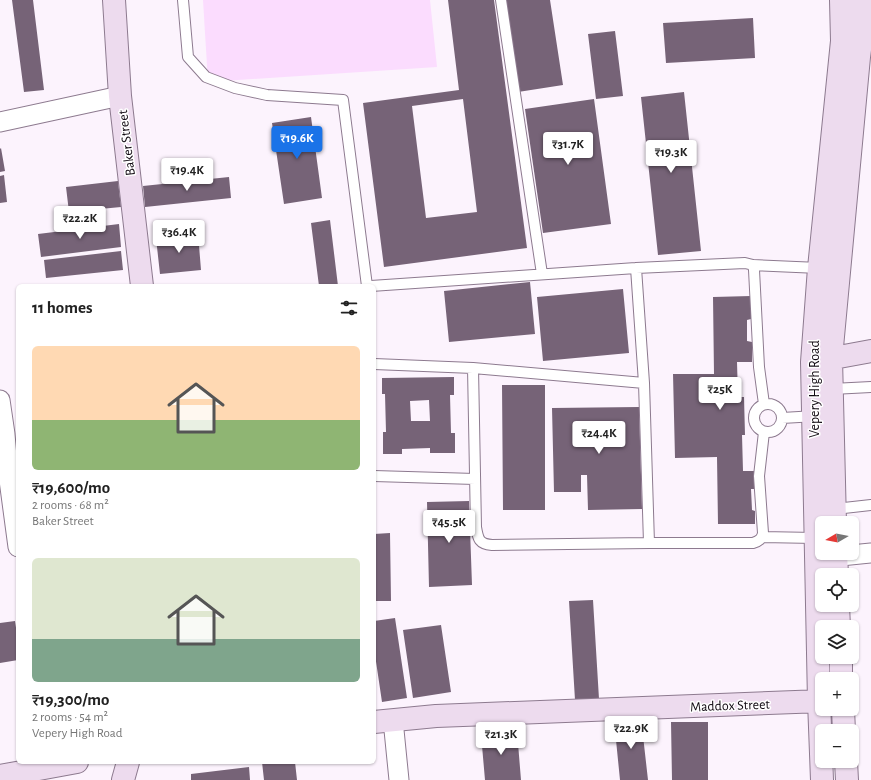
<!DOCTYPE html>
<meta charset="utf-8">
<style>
body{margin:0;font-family:"Alegreya Sans",sans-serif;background:#f6f6f6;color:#222;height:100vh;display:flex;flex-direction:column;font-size:15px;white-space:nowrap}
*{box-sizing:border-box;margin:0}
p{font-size:13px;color:#767676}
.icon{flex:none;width:22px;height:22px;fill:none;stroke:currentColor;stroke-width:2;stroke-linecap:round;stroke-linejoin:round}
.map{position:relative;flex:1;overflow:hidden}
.drawer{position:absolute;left:16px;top:284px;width:360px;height:480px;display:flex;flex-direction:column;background:#fff;border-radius:6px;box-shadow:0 1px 3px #0004}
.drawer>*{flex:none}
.needle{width:26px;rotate:260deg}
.buttons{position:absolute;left:815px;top:516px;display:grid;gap:8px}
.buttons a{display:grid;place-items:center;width:44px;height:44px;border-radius:6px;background:#fff;box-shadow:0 1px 3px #0004;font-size:20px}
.price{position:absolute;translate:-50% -34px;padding:0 9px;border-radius:4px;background:#fff;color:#222;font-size:13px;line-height:26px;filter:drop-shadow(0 1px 2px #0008)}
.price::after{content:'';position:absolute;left:50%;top:24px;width:12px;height:9px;margin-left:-6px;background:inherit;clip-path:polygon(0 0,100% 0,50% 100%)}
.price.current{background:#1a73e8;color:#fff}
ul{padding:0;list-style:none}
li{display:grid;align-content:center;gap:8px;height:212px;padding:0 16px}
li span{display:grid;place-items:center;height:124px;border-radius:6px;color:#555}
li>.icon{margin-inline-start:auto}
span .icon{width:72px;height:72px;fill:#fffc;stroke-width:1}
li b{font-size:17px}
h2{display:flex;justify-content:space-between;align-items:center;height:48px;padding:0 16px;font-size:17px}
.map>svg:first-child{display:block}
.green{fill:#fbdcfe}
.building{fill:#766377;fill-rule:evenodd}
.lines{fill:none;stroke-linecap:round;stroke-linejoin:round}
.lane-casing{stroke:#8d7a8f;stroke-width:12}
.street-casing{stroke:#8d7a8f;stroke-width:21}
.secondary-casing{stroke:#8d7a8f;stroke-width:24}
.lane{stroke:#fff;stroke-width:10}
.street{stroke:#fff;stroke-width:19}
.secondary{stroke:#eddbee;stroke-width:22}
.labels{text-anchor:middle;stroke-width:3;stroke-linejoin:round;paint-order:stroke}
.street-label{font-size:14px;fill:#110a12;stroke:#fff}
</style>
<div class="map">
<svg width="871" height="780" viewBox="0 0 871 780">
<rect width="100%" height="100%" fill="#fcf3fd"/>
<path class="green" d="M 203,0 L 430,0 L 437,67 L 208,82 Z"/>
<path class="building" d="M 12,0 L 33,0 L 44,90 L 24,92 Z
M 448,0 L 494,0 L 527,248 L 384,267 L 363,103 L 459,90 ZM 463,99 L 477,212 L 426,218 L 412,106 Z
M 504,0 L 550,0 L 563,85 L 518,92 Z
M 753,18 L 755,58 L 666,63 L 663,23 Z
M 615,31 L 623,96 L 596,99 L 588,34 Z
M 684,92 L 701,251 L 658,255 L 641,97 Z
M 594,99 L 611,224 L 543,233 L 525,109 Z
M 311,117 L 322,198 L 284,204 L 272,123 Z
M 1,148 L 5,171 L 0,172 L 0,149 Z
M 4,175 L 7,202 L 0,203 L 0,176 Z
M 229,177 L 231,198 L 145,207 L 143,186 Z
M 118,181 L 121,207 L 69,212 L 66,187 Z
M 330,220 L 338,286 L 319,286 L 311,223 Z
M 119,224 L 121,247 L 41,257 L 38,234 Z
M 198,233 L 201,270 L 160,274 L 156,238 Z
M 121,251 L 123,270 L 46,278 L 44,260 Z
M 530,282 L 535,334 L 449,342 L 444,291 Z
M 623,289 L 629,353 L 543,361 L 537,297 Z
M 751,296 L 751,319 L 747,320 L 747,341 L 752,342 L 752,362 L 737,362 L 738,397 L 744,397 L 745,435 L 742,435 L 743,471 L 754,471 L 755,489 L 751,489 L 752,510 L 755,511 L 755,524 L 718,524 L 717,457 L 675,458 L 673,374 L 714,374 L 713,297 Z
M 454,377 L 454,395 L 450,395 L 451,433 L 455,433 L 455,453 L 430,453 L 430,448 L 402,449 L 402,454 L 383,454 L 383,432 L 386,432 L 385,394 L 382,394 L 382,378 ZM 429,400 L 430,421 L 411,421 L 410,401 Z
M 502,385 L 545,385 L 545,510 L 503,510 Z
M 639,407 L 642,509 L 588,510 L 587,475 L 581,475 L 581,492 L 554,492 L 552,408 Z
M 469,501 L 472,585 L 429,587 L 427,502 Z
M 390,533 L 391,601 L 374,601 L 374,534 Z
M 593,600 L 599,699 L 575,700 L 569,601 Z
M 395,618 L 407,698 L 382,702 L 374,648 L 374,621 Z
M 15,621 L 18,641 L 18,660 L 0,663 L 0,623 Z
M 441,625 L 451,692 L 413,698 L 403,630 Z
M 641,718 L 648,780 L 620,780 L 614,720 Z
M 671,722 L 708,722 L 708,780 L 672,780 Z
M 517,731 L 521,780 L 485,780 L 481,734 Z
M 262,762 L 295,762 L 297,780 L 264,780 Z
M 249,767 L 250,780 L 191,780 L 191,774 Z"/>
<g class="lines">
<g class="lane-casing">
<path id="lane" d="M 183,0 L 188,57 L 206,77 L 235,88 L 267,95 L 343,100 L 367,286
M 501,0 L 542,274
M 753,265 L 819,268
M 636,268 L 644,383 L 649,543
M 371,286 L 636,268 L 745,263 L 753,265 L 754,270 L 759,367 L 764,404
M 374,364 L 473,368 L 644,383
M 473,368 L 476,527 C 478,539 479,544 492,545 L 649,543 L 753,543 C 759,541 762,539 763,533 L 759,476 L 764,432
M 832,389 L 871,387
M754 418a14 14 0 1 1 28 0a14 14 0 1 1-28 0Z
M 782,418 L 816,416
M 374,476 L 475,479
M 835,509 L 871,505
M 762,537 L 815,538"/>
</g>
<g class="street-casing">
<path id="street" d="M 0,122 L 120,96
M 0,400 L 5,434 L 9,480 L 18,547
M 821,558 L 871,553
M 393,720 L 399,780"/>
</g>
<g class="secondary-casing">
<path id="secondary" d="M 114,0 L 120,96 L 142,286
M 817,361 L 871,351
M 835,523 L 831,358 L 859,57 L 861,42 L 861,0
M 836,553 L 837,575
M 838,605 L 839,627
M 841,657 L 841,679
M 843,709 L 844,731
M 374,722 L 436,716 L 822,701
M 846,761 L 847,780
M 0,776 L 77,762
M 123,780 L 128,762
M 822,780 L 819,701 L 812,362 L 819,268 L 842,41 L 841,0"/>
</g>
<use href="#lane" class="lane"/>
<use href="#street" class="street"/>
<use href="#secondary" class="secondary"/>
</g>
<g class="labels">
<g class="street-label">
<text transform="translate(126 143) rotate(-97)" y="5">Baker Street</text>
<text transform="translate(814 389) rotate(-90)" y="5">Vepery High Road</text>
<text transform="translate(730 705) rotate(-2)" y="5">Maddox Street</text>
</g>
</g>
</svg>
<div class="buttons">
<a><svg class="needle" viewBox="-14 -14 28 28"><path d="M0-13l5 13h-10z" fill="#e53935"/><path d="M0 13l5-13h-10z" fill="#767676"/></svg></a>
<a><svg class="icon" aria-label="locate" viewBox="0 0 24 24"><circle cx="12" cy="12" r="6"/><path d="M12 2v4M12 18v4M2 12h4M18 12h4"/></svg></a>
<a><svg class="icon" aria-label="layers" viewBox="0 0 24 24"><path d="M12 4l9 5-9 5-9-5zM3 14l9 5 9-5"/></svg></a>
<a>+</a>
<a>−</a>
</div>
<b class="price current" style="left:297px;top:160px">₹19.6K</b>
<b class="price" style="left:568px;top:166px">₹31.7K</b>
<b class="price" style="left:671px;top:174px">₹19.3K</b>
<b class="price" style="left:187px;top:192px">₹19.4K</b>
<b class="price" style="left:80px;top:240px">₹22.2K</b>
<b class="price" style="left:179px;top:254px">₹36.4K</b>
<b class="price" style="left:720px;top:411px">₹25K</b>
<b class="price" style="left:599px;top:455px">₹24.4K</b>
<b class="price" style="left:449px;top:544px">₹45.5K</b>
<b class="price" style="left:631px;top:750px">₹22.9K</b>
<b class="price" style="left:501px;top:756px">₹21.3K</b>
<section class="drawer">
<h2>11 homes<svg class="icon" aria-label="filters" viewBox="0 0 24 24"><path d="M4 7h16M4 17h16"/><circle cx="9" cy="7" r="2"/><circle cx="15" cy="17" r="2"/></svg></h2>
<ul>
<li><span style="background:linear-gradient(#ffd9b3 60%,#8fb573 0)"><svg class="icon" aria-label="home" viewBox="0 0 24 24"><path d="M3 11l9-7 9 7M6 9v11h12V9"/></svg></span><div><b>₹19,600/mo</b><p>2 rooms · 68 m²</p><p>Baker Street</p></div></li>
<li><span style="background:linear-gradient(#dfe7d0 65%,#7fa58c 0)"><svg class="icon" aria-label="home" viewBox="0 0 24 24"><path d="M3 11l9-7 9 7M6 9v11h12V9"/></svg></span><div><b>₹19,300/mo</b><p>2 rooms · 54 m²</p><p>Vepery High Road</p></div></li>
</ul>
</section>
</div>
